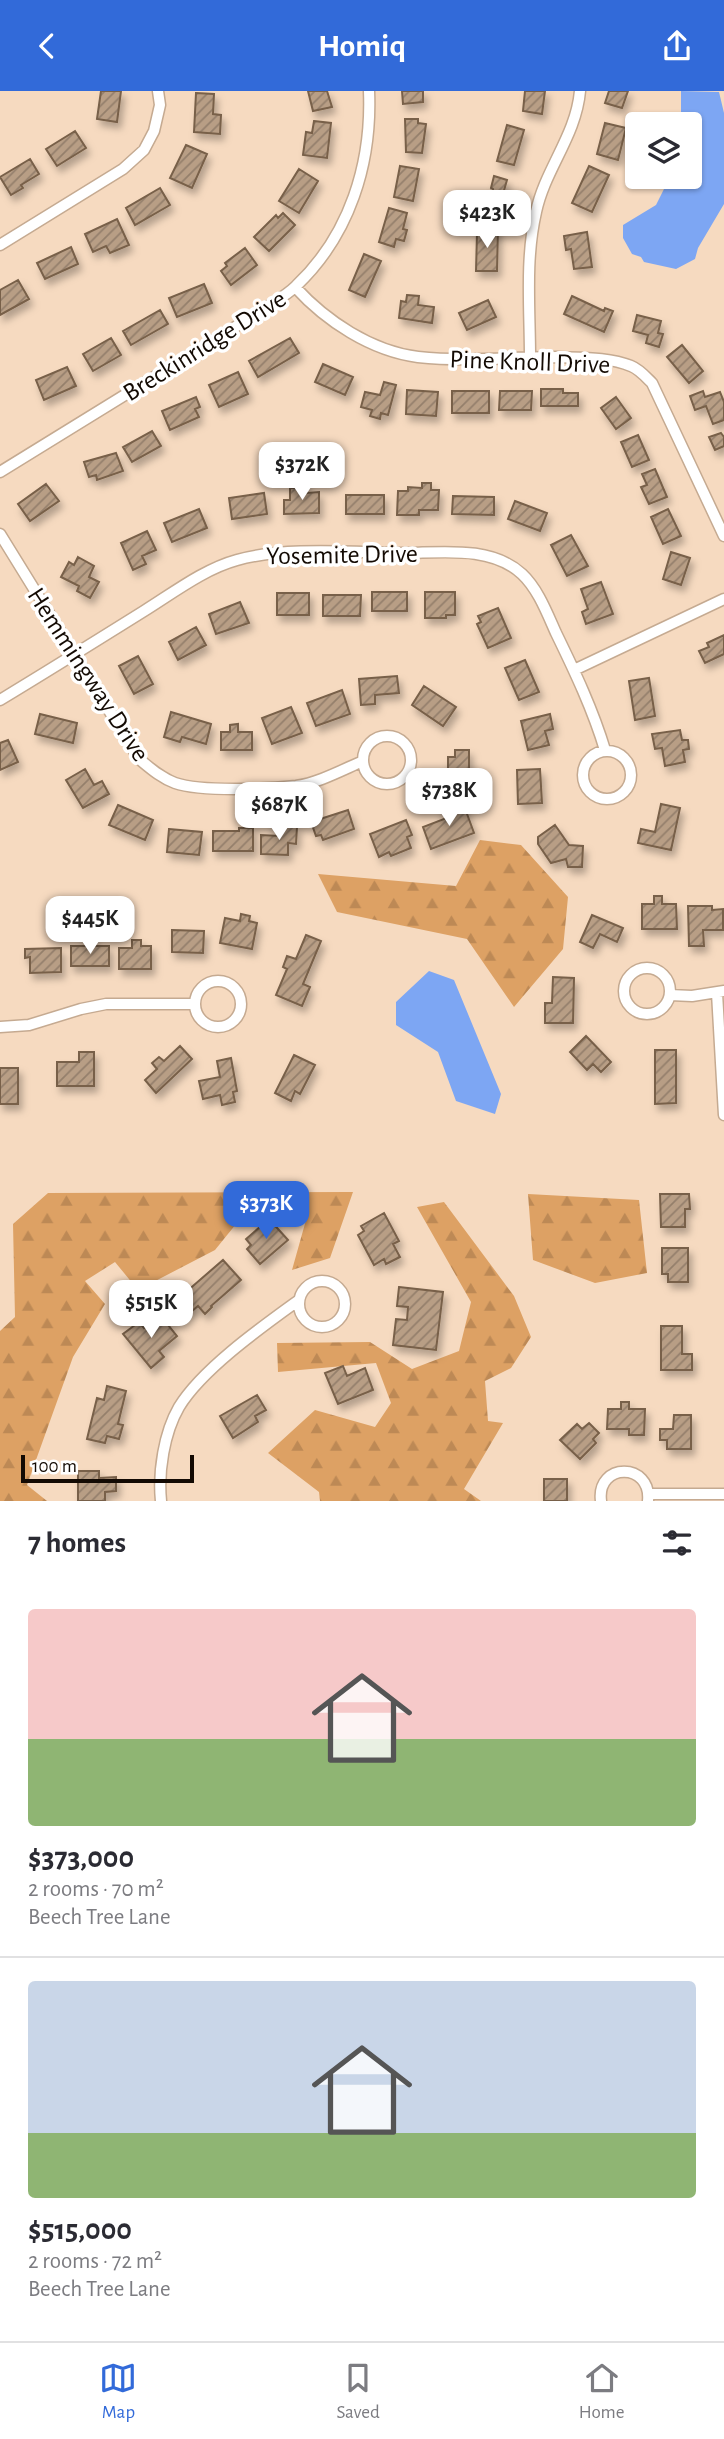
<!DOCTYPE html>
<meta charset="utf-8">
<style>
body{margin:0;font-family:"Alegreya Sans",sans-serif;background:#f2f2f3;color:#2b2b33;height:100vh;display:flex;flex-direction:column;font-size:26px;white-space:nowrap}
*{box-sizing:border-box;margin:0}
p{font-size:23px;color:#7c7c81}
.icon{flex:none;width:38px;height:38px;fill:none;stroke:currentColor;stroke-width:2;stroke-linecap:round;stroke-linejoin:round}
.map{position:relative;height:1410px;overflow:hidden}
.details{display:flex;flex-direction:column;background:#fff;flex:1}
.details>*{flex:none}
.fabs{position:absolute;left:625px;top:21px;display:grid;gap:14px}
.fabs a{display:grid;place-items:center;width:77px;height:77px;border-radius:7px;background:#fff;box-shadow:0 2px 5px #0004;font-size:35px}
.scale{position:absolute;left:21px;bottom:18px;width:173px;box-sizing:border-box;padding-left:7px;border:4px solid #130a03;border-top:0;font-size:19px;line-height:24px;white-space:nowrap;color:#130a03;-webkit-text-stroke:5px #fff;paint-order:stroke}
.price{position:absolute;translate:-50% -60px;padding:0 16px;border-radius:14px;background:#fff;color:#222;font-size:23px;line-height:46px;filter:drop-shadow(0 2px 4px #0008)}
.price::after{content:'';position:absolute;left:50%;top:42px;width:21px;height:16px;margin-left:-10px;background:inherit;clip-path:polygon(0 0,100% 0,50% 100%)}
.price.on{background:#326ad9;color:#fff}
ul{padding:0;list-style:none}
li{display:grid;align-content:center;gap:14px;height:371px;padding:0 28px}
li+li{border-top:2px solid #e1e1e2}
li span{display:grid;place-items:center;height:217px;border-radius:7px;color:#555}
li>.icon{margin-inline-start:auto}
span .icon{width:126px;height:126px;fill:#fffc;stroke-width:1}
li b{font-size:30px}
h2{display:flex;justify-content:space-between;align-items:center;height:84px;padding:0 28px;font-size:30px}
header{display:flex;justify-content:space-between;align-items:center;height:91px;padding:0 28px;background:#326ad9;color:#fff;font-size:32px;font-weight:700}
.tab-bar{display:flex;justify-content:space-around;align-items:center;height:98px;border-top:2px solid #e1e1e2;background:#fff;font-size:19px;color:#7c7c81}
.tab-bar a{display:grid;justify-items:center;gap:4px}
.tab-bar .on{color:#326ad9}
.map>svg:first-child{display:block}
.forest{fill:url(#forest-firs)}
.water{fill:#7da6f3}
.building{fill:url(#building-hatch);stroke:#786049;stroke-width:2;filter:url(#shadow)}
.lines{fill:none;stroke-linecap:round;stroke-linejoin:round}
.minor-casing{stroke:#c5aa91;stroke-width:13}
.minor{stroke:#fff;stroke-width:10}
.labels{text-anchor:middle;stroke-width:7;stroke-linejoin:round;paint-order:stroke}
.street-label{font-size:26px;fill:#130a03;stroke:#fff}
</style>
<header><svg class="icon" aria-label="back" viewBox="0 0 24 24"><path d="M15 5l-7 7 7 7"/></svg>Homiq<svg class="icon" aria-label="share" viewBox="0 0 24 24"><path d="M12 15V3M7 8l5-5 5 5M5 13v7h14v-7"/></svg></header>
<div class="map">
<svg width="724" height="1410" viewBox="0 0 724 1410">
<defs>
<pattern id="forest-firs" width="22" height="20" patternUnits="userSpaceOnUse" patternTransform="scale(1.75)"><rect width="22" height="20" fill="#dda164"/><path d="M5 1l3.5 6h-7zM16 11l3.5 6h-7z" fill="#bd8955"/></pattern>
<pattern id="building-hatch" width="6" height="6" patternUnits="userSpaceOnUse" patternTransform="scale(1.75)"><rect width="6" height="6" fill="#b89e85"/><path d="M-1 1l2-2M0 6l6-6M5 7l2-2" fill="none" stroke="#947f6b"/></pattern>
<filter id="shadow"><feDropShadow dx="3.5" dy="6" stdDeviation="3.5" flood-color="#0004"/></filter>
</defs>
<rect width="100%" height="100%" fill="#f6dac0"/>
<path class="forest" d="M 480,749 L 521,754 L 568,806 L 563,858 L 514,916 L 467,848 L 337,821 L 318,783 L 456,795 Z
M 353,1101 L 330,1167 L 292,1179 L 306,1129 L 249,1117 L 215,1159 L 138,1199 L 115,1171 L 85,1190 L 105,1213 L 73,1266 L 27,1394 L 47,1410 L 0,1410 L 0,1240 L 15,1226 L 13,1133 L 48,1102 Z
M 528,1103 L 639,1109 L 647,1182 L 595,1192 L 533,1169 Z
M 444,1111 L 514,1205 L 531,1246 L 511,1277 L 485,1290 L 488,1330 L 503,1332 L 464,1398 L 481,1410 L 320,1410 L 319,1401 L 268,1362 L 315,1319 L 375,1336 L 391,1312 L 376,1272 L 278,1281 L 277,1252 L 370,1251 L 412,1278 L 459,1260 L 471,1211 L 417,1116 Z"/>
<path class="water" d="M 681,0 L 719,1 L 724,22 L 724,113 L 698,157 L 695,168 L 676,178 L 644,171 L 641,166 L 632,163 L 623,147 L 623,134 L 656,114 L 670,86 L 690,86 L 690,33 L 681,33 Z
M 429,880 L 454,889 L 501,1003 L 495,1023 L 456,1010 L 438,961 L 396,934 L 396,911 Z"/>
<path class="building" d="M 101,0 L 121,0 L 117,31 L 97,28 Z
M 308,0 L 327,0 L 332,16 L 313,20 Z
M 402,0 L 423,0 L 423,11 L 403,13 Z
M 525,0 L 545,0 L 542,23 L 523,20 Z
M 609,0 L 628,0 L 622,17 L 605,12 Z
M 196,2 L 214,3 L 213,23 L 221,24 L 220,43 L 194,41 Z
M 405,28 L 418,28 L 418,32 L 426,33 L 422,62 L 406,61 Z
M 314,30 L 331,32 L 327,67 L 303,64 L 306,41 L 312,42 Z
M 605,32 L 626,37 L 618,69 L 597,63 Z
M 507,34 L 524,39 L 514,74 L 497,70 Z
M 75,40 L 86,57 L 57,75 L 46,58 Z
M 186,54 L 207,63 L 192,97 L 170,87 Z
M 30,68 L 39,83 L 21,94 L 23,97 L 11,104 L 0,86 Z
M 400,75 L 419,78 L 413,110 L 394,106 Z
M 589,75 L 609,84 L 592,121 L 572,112 Z
M 299,78 L 318,90 L 299,122 L 279,110 Z
M 494,85 L 507,89 L 503,103 L 506,105 L 500,127 L 484,122 L 491,100 L 493,101 L 493,98 L 491,97 Z
M 160,97 L 170,114 L 135,134 L 126,117 Z
M 389,117 L 407,122 L 403,138 L 407,139 L 404,150 L 396,148 L 394,156 L 379,151 Z
M 283,122 L 295,134 L 269,160 L 254,146 L 276,124 L 278,127 Z
M 117,128 L 129,154 L 110,162 L 106,155 L 93,161 L 85,143 Z
M 482,137 L 498,137 L 497,180 L 476,180 L 477,142 L 482,142 Z
M 587,141 L 592,176 L 574,178 L 571,158 L 566,159 L 564,145 Z
M 71,156 L 78,173 L 45,188 L 37,172 Z
M 245,157 L 257,174 L 231,194 L 221,180 L 227,175 L 225,172 Z
M 364,163 L 381,170 L 365,206 L 349,199 Z
M 18,189 L 29,208 L 0,224 L 0,199 Z
M 204,193 L 212,212 L 177,226 L 169,207 Z
M 407,204 L 419,205 L 418,214 L 434,216 L 432,232 L 399,227 L 401,210 L 406,211 Z
M 572,205 L 604,220 L 605,217 L 613,220 L 604,241 L 564,223 Z
M 488,209 L 496,226 L 467,239 L 459,222 Z
M 160,219 L 168,233 L 131,254 L 123,240 Z
M 637,224 L 661,230 L 658,242 L 663,243 L 659,256 L 646,252 L 648,244 L 633,240 Z
M 111,247 L 121,264 L 93,280 L 83,263 Z
M 290,247 L 299,262 L 258,286 L 249,270 Z
M 682,254 L 703,280 L 689,292 L 667,266 Z
M 323,273 L 353,286 L 345,304 L 315,291 Z
M 67,276 L 76,295 L 44,309 L 36,289 Z
M 238,281 L 248,303 L 219,316 L 209,294 Z
M 384,291 L 396,294 L 388,324 L 381,322 L 380,328 L 370,325 L 372,319 L 361,316 L 365,301 L 380,304 Z
M 541,298 L 563,298 L 563,302 L 578,302 L 578,315 L 541,315 Z
M 407,299 L 438,301 L 436,325 L 406,323 Z
M 452,300 L 489,300 L 489,322 L 452,322 Z
M 500,300 L 532,300 L 531,319 L 499,319 Z
M 703,300 L 705,306 L 720,301 L 724,311 L 724,329 L 713,333 L 706,315 L 695,319 L 690,305 Z
M 196,306 L 200,316 L 195,318 L 199,326 L 170,339 L 162,320 Z
M 616,306 L 631,327 L 616,338 L 601,317 Z
M 152,340 L 161,355 L 132,371 L 123,356 Z
M 721,342 L 724,346 L 724,355 L 715,359 L 709,346 Z
M 638,344 L 649,369 L 632,376 L 621,351 Z
M 116,362 L 123,380 L 97,389 L 96,384 L 89,386 L 84,371 Z
M 655,378 L 667,406 L 649,413 L 641,396 L 647,394 L 642,383 Z
M 422,392 L 431,392 L 431,399 L 439,399 L 438,419 L 419,419 L 419,424 L 397,424 L 398,400 L 408,400 L 408,396 L 422,397 Z
M 46,393 L 59,410 L 30,430 L 18,413 Z
M 290,397 L 307,397 L 307,402 L 319,401 L 319,422 L 284,423 L 284,409 L 290,409 Z
M 264,402 L 267,423 L 232,428 L 229,407 Z
M 346,404 L 384,404 L 384,423 L 346,423 Z
M 453,405 L 494,406 L 494,424 L 452,423 Z
M 515,410 L 547,422 L 540,440 L 508,428 Z
M 199,418 L 207,437 L 172,451 L 164,432 Z
M 668,418 L 681,445 L 663,453 L 651,426 Z
M 147,440 L 156,459 L 142,465 L 146,473 L 133,479 L 121,452 Z
M 571,444 L 588,475 L 567,485 L 551,454 Z
M 671,461 L 690,467 L 681,494 L 663,488 Z
M 78,466 L 94,475 L 89,486 L 99,491 L 90,507 L 77,500 L 79,495 L 61,486 L 69,471 L 74,474 Z
M 601,491 L 613,523 L 586,533 L 582,521 L 588,518 L 581,498 Z
M 372,501 L 407,501 L 407,520 L 372,520 Z
M 425,501 L 455,501 L 455,524 L 446,524 L 446,527 L 425,527 Z
M 277,502 L 309,502 L 309,524 L 277,524 Z
M 323,504 L 361,504 L 360,525 L 323,525 Z
M 240,511 L 249,532 L 216,543 L 209,523 Z
M 498,517 L 511,547 L 488,557 L 477,533 L 481,531 L 478,525 Z
M 196,536 L 206,554 L 178,569 L 169,551 Z
M 724,544 L 724,563 L 705,572 L 699,560 L 709,556 L 707,552 Z
M 138,565 L 153,593 L 134,603 L 119,575 Z
M 525,569 L 539,601 L 519,609 L 505,577 Z
M 397,585 L 399,602 L 375,604 L 375,613 L 361,614 L 359,588 Z
M 649,587 L 655,625 L 635,629 L 629,590 Z
M 424,595 L 456,616 L 443,635 L 412,614 Z
M 342,599 L 350,623 L 316,635 L 307,612 Z
M 291,616 L 302,642 L 272,653 L 262,627 Z
M 171,621 L 211,633 L 206,653 L 182,646 L 180,651 L 164,646 Z
M 40,623 L 77,632 L 73,652 L 35,643 Z
M 550,623 L 553,638 L 545,640 L 549,654 L 528,659 L 521,630 Z
M 238,633 L 238,641 L 252,641 L 252,659 L 221,659 L 221,641 L 230,641 L 230,634 Z
M 680,639 L 682,649 L 688,649 L 689,658 L 683,659 L 685,671 L 665,675 L 662,657 L 655,658 L 652,643 Z
M 8,649 L 18,671 L 0,679 L 0,652 Z
M 455,659 L 469,659 L 469,686 L 448,686 L 448,666 L 455,666 Z
M 85,678 L 94,694 L 102,690 L 109,703 L 83,717 L 66,689 Z
M 540,678 L 542,712 L 518,713 L 517,679 Z
M 463,712 L 474,742 L 431,758 L 423,736 L 452,725 L 449,717 Z
M 661,713 L 680,717 L 671,759 L 638,752 L 641,738 L 655,741 Z
M 118,714 L 153,729 L 145,749 L 109,734 Z
M 348,719 L 354,738 L 323,749 L 321,744 L 316,745 L 311,731 Z
M 406,729 L 412,744 L 407,746 L 411,757 L 391,765 L 389,761 L 379,766 L 370,743 Z
M 555,734 L 569,754 L 583,755 L 582,776 L 568,776 L 566,768 L 551,772 L 538,753 L 538,746 Z
M 281,735 L 297,736 L 296,753 L 288,752 L 288,764 L 261,763 L 261,744 L 280,745 Z
M 239,737 L 253,737 L 253,760 L 213,760 L 213,740 L 239,740 Z
M 169,738 L 202,741 L 199,764 L 167,761 Z
M 654,805 L 662,805 L 662,813 L 676,813 L 677,838 L 642,838 L 642,813 L 654,813 Z
M 688,815 L 712,815 L 712,819 L 723,818 L 723,839 L 703,839 L 704,855 L 689,855 Z
M 241,823 L 250,825 L 249,830 L 257,832 L 252,858 L 220,852 L 225,827 L 240,830 Z
M 592,824 L 623,837 L 617,851 L 600,843 L 593,857 L 580,851 Z
M 172,839 L 204,840 L 203,862 L 172,861 Z
M 306,844 L 321,850 L 303,893 L 310,896 L 302,915 L 276,904 L 287,878 L 283,876 L 287,865 L 296,868 Z
M 132,849 L 141,849 L 141,855 L 151,855 L 151,878 L 119,878 L 119,857 L 132,857 Z
M 71,855 L 109,855 L 109,875 L 71,875 Z
M 61,857 L 61,881 L 30,882 L 30,866 L 25,867 L 25,858 Z
M 553,886 L 574,887 L 573,932 L 545,932 L 545,912 L 552,912 Z
M 586,945 L 611,971 L 601,981 L 593,973 L 587,979 L 570,961 Z
M 180,955 L 192,968 L 156,1002 L 145,989 L 157,978 L 152,972 L 159,966 L 164,970 Z
M 655,959 L 676,959 L 676,1012 L 655,1013 Z
M 79,961 L 94,961 L 94,995 L 57,995 L 57,971 L 79,971 Z
M 294,964 L 315,974 L 300,1003 L 295,1000 L 291,1010 L 275,1002 Z
M 231,967 L 237,1000 L 233,1001 L 235,1011 L 222,1014 L 220,1004 L 203,1008 L 199,990 L 220,986 L 217,970 Z
M 0,977 L 18,977 L 18,1013 L 0,1013 Z
M 660,1103 L 689,1103 L 690,1118 L 685,1118 L 685,1136 L 661,1136 Z
M 384,1122 L 399,1150 L 393,1153 L 400,1166 L 386,1173 L 384,1168 L 374,1174 L 358,1144 L 364,1140 L 361,1135 Z
M 269,1128 L 288,1149 L 260,1173 L 247,1158 L 251,1154 L 246,1148 Z
M 662,1157 L 688,1157 L 688,1191 L 668,1191 L 668,1183 L 662,1183 Z
M 223,1169 L 241,1189 L 211,1215 L 212,1216 L 205,1223 L 198,1215 L 191,1221 L 179,1207 Z
M 399,1196 L 443,1201 L 436,1259 L 393,1254 L 396,1228 L 407,1229 L 408,1216 L 397,1215 Z
M 160,1224 L 177,1245 L 159,1260 L 164,1266 L 151,1277 L 123,1243 L 139,1231 L 144,1237 Z
M 661,1235 L 682,1235 L 682,1263 L 692,1263 L 692,1279 L 661,1279 Z
M 343,1275 L 347,1285 L 365,1277 L 373,1299 L 338,1313 L 325,1282 Z
M 107,1295 L 126,1300 L 118,1333 L 123,1334 L 119,1348 L 107,1345 L 105,1352 L 87,1348 L 97,1307 L 104,1309 Z
M 257,1304 L 266,1319 L 255,1325 L 258,1331 L 233,1347 L 220,1325 Z
M 621,1311 L 629,1311 L 629,1318 L 645,1318 L 644,1344 L 629,1344 L 629,1338 L 607,1338 L 608,1318 L 621,1318 Z
M 674,1324 L 691,1324 L 691,1358 L 667,1358 L 667,1349 L 660,1349 L 660,1338 L 673,1338 Z
M 589,1332 L 599,1342 L 593,1348 L 596,1352 L 580,1368 L 560,1349 L 577,1333 L 582,1338 Z
M 78,1380 L 99,1380 L 99,1387 L 116,1386 L 116,1400 L 105,1401 L 105,1410 L 78,1410 Z
M 544,1388 L 567,1388 L 567,1410 L 544,1410 Z"/>
<g class="lines">
<g class="minor-casing">
<path id="minor" d="M 0,154 L 123,78 L 144,59 L 154,40 L 160,14 L 158,0
M 295,196 C 326,230 371,260 418,266 C 465,271 511,266 557,266 C 582,267 609,266 631,275 C 639,278 646,286 652,292 L 724,445
M 530,266 C 530,219 525,168 536,121 C 545,78 576,45 580,0
M 0,381 L 261,220 C 272,212 286,205 296,195 C 350,144 372,72 369,0
M 0,443 L 139,668 C 150,677 161,687 175,692 C 201,701 268,698 296,695 C 318,692 342,679 363,670
M 574,579 L 724,508
M 0,609 C 48,580 96,550 144,520 C 173,502 204,478 237,469 C 286,455 358,462 411,462 C 447,461 493,456 522,483 C 538,498 547,522 556,542 C 575,581 593,619 605,659
M363 669a24 24 0 1 1 48 0a24 24 0 1 1-48 0Z
M583 684a24 24 0 1 1 48 0a24 24 0 1 1-48 0Z
M624 900a23 23 0 1 1 46 0a23 23 0 1 1-46 0Z
M195 913a23 23 0 1 1 46 0a23 23 0 1 1-46 0Z
M 717,902 L 724,1024
M 670,904 L 692,905 L 724,900
M 0,936 L 29,934 L 81,918 L 106,913 L 194,913
M299 1213a23 23 0 1 1 46 0a23 23 0 1 1-46 0Z
M 649,1403 L 724,1403
M 161,1410 C 158,1381 164,1342 179,1316 C 202,1278 263,1235 299,1209
M 601,1410 C 596,1371 652,1371 648,1410"/>
</g>
<use href="#minor" class="minor"/>
</g>
<g class="labels">
<g class="street-label">
<text transform="translate(204 254) rotate(-32)" y="9">Breckinridge Drive</text>
<text transform="translate(530 270) rotate(2)" y="9">Pine Knoll Drive</text>
<text transform="translate(342 463) rotate(-1)" y="9">Yosemite Drive</text>
<text transform="translate(89 583) rotate(57)" y="9">Hemmingway Drive</text>
</g>
</g>
</svg>
<div class="fabs">
<a><svg class="icon" aria-label="layers" viewBox="0 0 24 24"><path d="M12 4l9 5-9 5-9-5zM3 14l9 5 9-5"/></svg></a>
</div>
<div class="scale">100 m</div>
<b class="price" style="left:487px;top:159px">$423K</b>
<b class="price" style="left:302px;top:411px">$372K</b>
<b class="price" style="left:449px;top:737px">$738K</b>
<b class="price" style="left:279px;top:751px">$687K</b>
<b class="price" style="left:90px;top:865px">$445K</b>
<b class="price on" style="left:266px;top:1150px">$373K</b>
<b class="price" style="left:151px;top:1249px">$515K</b>
</div>
<section class="details">
<h2>7 homes<svg class="icon" aria-label="filters" viewBox="0 0 24 24"><path d="M4 7h16M4 17h16"/><circle cx="9" cy="7" r="2"/><circle cx="15" cy="17" r="2"/></svg></h2>
<ul>
<li><span style="background:linear-gradient(#f6c9c9 60%,#8fb573 0)"><svg class="icon" aria-label="home" viewBox="0 0 24 24"><path d="M3 11l9-7 9 7M6 9v11h12V9"/></svg></span><div><b>$373,000</b><p>2 rooms · 70 m²</p><p>Beech Tree Lane</p></div></li>
<li><span style="background:linear-gradient(#c9d6e8 70%,#8fb573 0)"><svg class="icon" aria-label="home" viewBox="0 0 24 24"><path d="M3 11l9-7 9 7M6 9v11h12V9"/></svg></span><div><b>$515,000</b><p>2 rooms · 72 m²</p><p>Beech Tree Lane</p></div></li>
</ul>
</section>
<nav class="tab-bar">
<a class="on"><svg class="icon" aria-label="map" viewBox="0 0 24 24"><path d="M3 6l6-2 6 2 6-2v14l-6 2-6-2-6 2zM9 4v14M15 6v14"/></svg>Map</a>
<a><svg class="icon" aria-label="saved" viewBox="0 0 24 24"><path d="M7 4h10v16l-5-4-5 4z"/></svg>Saved</a>
<a><svg class="icon" aria-label="home" viewBox="0 0 24 24"><path d="M3 11l9-7 9 7M6 9v11h12V9"/></svg>Home</a>
</nav>
